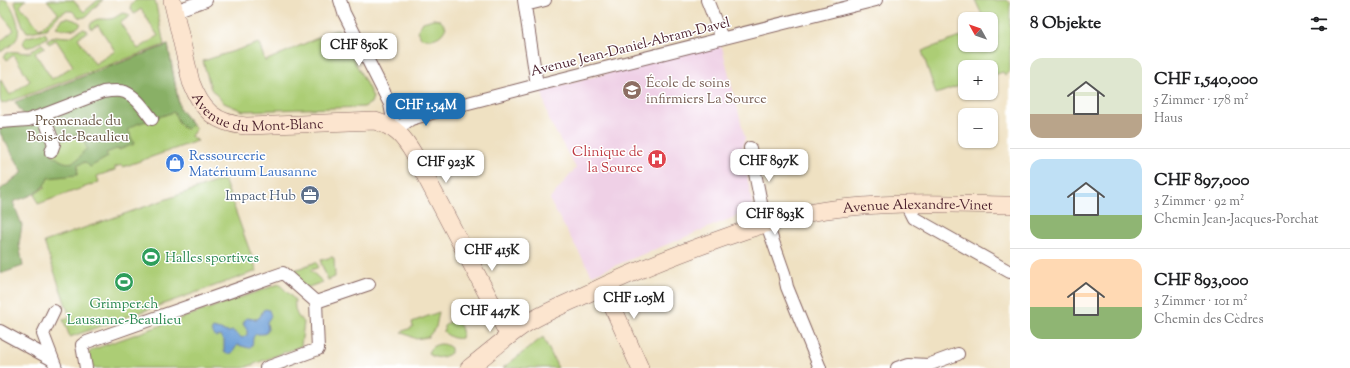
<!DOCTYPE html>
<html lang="de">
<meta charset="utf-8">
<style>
body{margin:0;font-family:"Sorts Mill Goudy",serif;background:#f2f2f2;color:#202124;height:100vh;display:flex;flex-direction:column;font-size:15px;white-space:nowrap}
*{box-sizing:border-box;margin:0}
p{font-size:13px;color:#757577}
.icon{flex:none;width:22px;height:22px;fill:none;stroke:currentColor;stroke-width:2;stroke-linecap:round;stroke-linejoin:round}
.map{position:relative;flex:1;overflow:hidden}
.side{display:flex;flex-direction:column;background:#fff;width:340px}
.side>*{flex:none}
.needle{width:26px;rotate:310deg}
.fabs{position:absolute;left:958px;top:12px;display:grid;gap:8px}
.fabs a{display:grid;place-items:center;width:40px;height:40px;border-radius:8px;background:#fff;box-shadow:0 1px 3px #0004;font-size:20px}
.price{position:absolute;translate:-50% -34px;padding:0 9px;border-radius:8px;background:#fff;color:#222;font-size:13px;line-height:26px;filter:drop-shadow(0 1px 2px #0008)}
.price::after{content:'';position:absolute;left:50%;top:24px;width:12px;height:9px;margin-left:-6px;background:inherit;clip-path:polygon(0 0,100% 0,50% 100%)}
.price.current{background:#1f6fb2;color:#fff}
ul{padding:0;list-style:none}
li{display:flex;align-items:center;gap:12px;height:100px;padding:0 20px}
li+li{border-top:1px solid #e0e0e0}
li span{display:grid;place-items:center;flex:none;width:112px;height:80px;border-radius:12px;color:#555}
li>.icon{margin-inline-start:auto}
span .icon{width:48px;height:48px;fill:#fffc;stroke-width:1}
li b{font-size:17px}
h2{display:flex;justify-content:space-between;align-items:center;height:48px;padding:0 20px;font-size:17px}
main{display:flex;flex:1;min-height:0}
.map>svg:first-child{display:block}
.built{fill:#efd0e6}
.green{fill:#accd75;stroke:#7b7650}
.forest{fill:#89b066;stroke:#6a6848;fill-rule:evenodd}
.water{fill:#6b9dd6;stroke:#5a5e80}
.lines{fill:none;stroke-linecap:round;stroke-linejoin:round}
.street-casing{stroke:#846360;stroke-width:14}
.secondary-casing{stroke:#846360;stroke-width:18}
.street{stroke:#fff;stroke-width:12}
.secondary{stroke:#fce5cf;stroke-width:17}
.labels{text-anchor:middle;stroke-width:3;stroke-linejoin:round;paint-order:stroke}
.street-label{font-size:14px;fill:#4a1f2b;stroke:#fff}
.education-label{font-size:14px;fill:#785e54;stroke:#fff;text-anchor:start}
.park-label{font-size:14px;fill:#675341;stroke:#fff}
.health-label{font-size:14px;fill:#be3a42;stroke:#fff;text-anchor:end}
.shop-label{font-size:14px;fill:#366cbe;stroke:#fff;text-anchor:start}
.service-label{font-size:14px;fill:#4e5e75;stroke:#fff;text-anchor:end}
.leisure-label{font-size:14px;fill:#27864d;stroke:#fff;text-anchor:start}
</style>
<main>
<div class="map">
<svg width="1010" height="368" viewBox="0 0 1010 368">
<rect width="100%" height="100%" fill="#fff"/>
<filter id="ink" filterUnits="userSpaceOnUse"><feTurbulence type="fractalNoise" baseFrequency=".025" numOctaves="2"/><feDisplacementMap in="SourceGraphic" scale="8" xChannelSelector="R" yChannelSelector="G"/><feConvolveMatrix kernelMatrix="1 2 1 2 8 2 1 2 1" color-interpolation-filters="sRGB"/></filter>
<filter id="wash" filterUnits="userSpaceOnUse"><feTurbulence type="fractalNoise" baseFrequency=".012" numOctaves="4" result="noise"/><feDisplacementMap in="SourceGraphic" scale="16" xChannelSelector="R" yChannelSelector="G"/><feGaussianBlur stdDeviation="0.9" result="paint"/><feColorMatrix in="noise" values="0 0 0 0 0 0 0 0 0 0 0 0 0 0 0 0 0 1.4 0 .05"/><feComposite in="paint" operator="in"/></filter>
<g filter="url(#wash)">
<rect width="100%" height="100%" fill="#efe1c2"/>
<path class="built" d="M 713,44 L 722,47 L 745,138 L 742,149 L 753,207 L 749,211 L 592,275 L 552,205 L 550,199 L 576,168 L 549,120 L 542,91 Z"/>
<path class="green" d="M 0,0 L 6,0 C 13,6 22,29 17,38 C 14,44 6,49 0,52 L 0,42 L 14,30 L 0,13 Z
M 15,0 L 26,0 L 20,6 L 40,29 L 58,13 L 47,0 L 73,0 L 84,12 L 98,0 L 103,0 L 94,8 L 88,15 L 85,17 L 80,18 L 72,11 L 66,11 L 59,15 L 46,29 L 30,32 L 27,32 L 23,26 L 15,3 Z
M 137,0 L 155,0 L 164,45 L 2,104 L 0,100 L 0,79 L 10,95 L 30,81 L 14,55 L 7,60 L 4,56 C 11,47 21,55 30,52 C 34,50 37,46 42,44 L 45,47 L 35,53 L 52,79 L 73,66 L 56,40 L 49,44 L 47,41 L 55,36 C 59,36 64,37 68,37 C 76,36 80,25 88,31 L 78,38 L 95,64 L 115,51 L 98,25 L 91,29 L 90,25 C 96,16 102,20 111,19 C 116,18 119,14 123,13 L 128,14 L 130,16 L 120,23 L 138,49 L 158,36 L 141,9 L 134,14 L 130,7 L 133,2 Z
M 975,0 L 1007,0 L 1010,4 L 1010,71 L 1005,75 L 1003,72 L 991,76 L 991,67 L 965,67 L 965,84 L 936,94 L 922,51 L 965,35 L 965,45 L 991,45 L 991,19 L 984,19 Z
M 68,18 L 77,21 L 81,24 C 75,32 64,30 56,27 L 63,19 Z
M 433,19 L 440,20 L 446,27 C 442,38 432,41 421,38 L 417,31 L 423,22 Z
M 338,29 L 373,97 L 371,103 L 364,107 L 243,111 L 224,103 L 211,89 L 203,61 L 259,43 L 265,61 Z
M 45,33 L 47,36 L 47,38 L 30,47 L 26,47 L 23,43 L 24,40 L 27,37 Z
M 168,45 L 178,100 L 180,109 L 196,129 L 191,136 L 197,141 L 123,167 L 122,165 L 115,167 L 115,170 L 97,176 L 99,182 L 38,204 L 35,194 L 45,187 L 0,129 L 28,121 L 15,102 Z
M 224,179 L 257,271 L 70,337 L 63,319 L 70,317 L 44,242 Z
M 332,257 L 334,258 L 335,277 L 328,280 L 321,263 L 321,260 Z
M 316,262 L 318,266 L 317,268 L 310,270 L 323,282 L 306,288 L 296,277 L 295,270 Z
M 279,284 L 295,300 C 294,309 296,317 304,322 L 301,346 L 244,368 L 92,368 L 88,355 L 90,352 L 94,349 Z
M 439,312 L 436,327 L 428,337 L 416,339 L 401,332 L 413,327 L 412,322 Z
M 452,320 C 460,321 464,330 461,338 C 455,340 448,336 444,332 L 444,326 Z
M 543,337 L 558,368 L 503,368 Z
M 440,344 C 445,344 447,345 451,348 L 451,353 C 444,358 435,360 428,353 C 430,347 435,345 440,344 Z"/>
<path class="forest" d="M 168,45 L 178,100 L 180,109 L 192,125 L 187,129 C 179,128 177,118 174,112 L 137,124 L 128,129 L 134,144 L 119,150 L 119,148 L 106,153 L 108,157 L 90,167 L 85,162 L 78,165 L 77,175 L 48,178 C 42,194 28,196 13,202 L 22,225 L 19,244 L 23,266 L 0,274 L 0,190 L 23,172 L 0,133 L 0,129 L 28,121 L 15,102 ZM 81,133 L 87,149 C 82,151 82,155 78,159 C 71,165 62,163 56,157 L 55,158 L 49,146 Z"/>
<path class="water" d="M 266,309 L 269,310 L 271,316 L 267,322 L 268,329 L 266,333 L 263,334 L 256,334 L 254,336 C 251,341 255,344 249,348 L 238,345 L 236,347 L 232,353 L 227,354 L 224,352 L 224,340 L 220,336 L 216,337 L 211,331 L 213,328 L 228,332 L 233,331 L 242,338 L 247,335 L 247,330 L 243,324 L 246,318 L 257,319 L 260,317 L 263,310 Z"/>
</g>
<g filter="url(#ink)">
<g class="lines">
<g class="street-casing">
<path id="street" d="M 340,0 L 344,13 L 390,104 L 395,130 L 411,119 L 449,108 L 537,85 L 876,0
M 524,0 L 537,85
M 707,0 L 722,38
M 525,5 L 545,0
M 175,11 L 206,0
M 43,115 L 54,144 L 51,152
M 0,122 L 28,120 L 43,115 L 103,92 C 110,91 119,90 125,92 C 137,97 145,110 152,119
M 750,148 L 763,213 L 784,273 L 787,287 L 820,368
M 907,204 L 914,218 L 1010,272
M 54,311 L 43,334 L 56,368
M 0,331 L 53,360
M 86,368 L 82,345 L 87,342 L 283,273 L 316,302
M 266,368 L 318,349 L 316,302 L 369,284
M 897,368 L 909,364 L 928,365 L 958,354"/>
</g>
<g class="secondary-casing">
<g id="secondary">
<path id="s1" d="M 172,0 L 191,82 C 202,111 215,123 246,126 L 375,121 C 396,127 404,137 415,156 L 509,336"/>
<path d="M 600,288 L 611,303 L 640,368"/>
<path id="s2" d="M 469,368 C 487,354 505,338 524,325 C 545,312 568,303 589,293 C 634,271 680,253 726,237 C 759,225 791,215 826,210 C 887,201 949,204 1010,205"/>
</g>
</g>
<use href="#street" class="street"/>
<use href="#secondary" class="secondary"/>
</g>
</g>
<defs>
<g id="school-disc" transform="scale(1)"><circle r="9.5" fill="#8d6e63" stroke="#fff"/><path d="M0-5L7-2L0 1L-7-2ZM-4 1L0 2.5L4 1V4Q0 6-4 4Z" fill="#fff"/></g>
<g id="hospital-disc" transform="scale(1)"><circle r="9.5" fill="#e0444e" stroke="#fff"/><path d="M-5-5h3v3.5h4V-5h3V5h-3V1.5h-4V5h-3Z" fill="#fff"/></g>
<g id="shop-disc" transform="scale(1)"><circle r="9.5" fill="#3f7fe0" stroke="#fff"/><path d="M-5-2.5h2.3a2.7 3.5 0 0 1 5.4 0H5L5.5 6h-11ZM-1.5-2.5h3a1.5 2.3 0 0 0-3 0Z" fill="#fff"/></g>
<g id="office-disc" transform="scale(1)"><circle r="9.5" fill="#5c6f8a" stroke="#fff"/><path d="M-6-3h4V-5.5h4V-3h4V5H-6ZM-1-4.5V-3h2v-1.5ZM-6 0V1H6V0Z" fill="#fff"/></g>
<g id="stadium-disc" transform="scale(1)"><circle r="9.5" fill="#2e9e5b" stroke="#fff"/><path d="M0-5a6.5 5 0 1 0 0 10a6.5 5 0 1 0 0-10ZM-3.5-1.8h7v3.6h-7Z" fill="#fff"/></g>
</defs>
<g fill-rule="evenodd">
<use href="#school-disc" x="632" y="90"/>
<use href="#hospital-disc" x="657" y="159"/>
<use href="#shop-disc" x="175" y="163"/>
<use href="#office-disc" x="310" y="195"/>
<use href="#stadium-disc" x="151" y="257"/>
<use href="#stadium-disc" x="124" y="282"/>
</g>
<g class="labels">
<g class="street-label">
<text transform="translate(630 46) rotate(-14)" y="5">Avenue Jean-Daniel-Abram-Davel</text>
<text dy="5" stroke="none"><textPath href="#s1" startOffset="167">Avenue du Mont-Blanc</textPath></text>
<text dy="5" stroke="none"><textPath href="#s2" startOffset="486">Avenue Alexandre-Vinet</textPath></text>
</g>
<g class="education-label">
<text x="646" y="87">École de soins<tspan x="646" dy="16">infirmiers La Source</tspan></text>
</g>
<g class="park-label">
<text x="78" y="125">Promenade du<tspan x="78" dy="16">Bois-de-Beaulieu</tspan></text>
</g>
<g class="health-label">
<text x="643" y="156">Clinique de<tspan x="643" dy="16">la Source</tspan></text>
</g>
<g class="shop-label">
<text x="189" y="160">Ressourcerie<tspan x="189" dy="16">Matériuum Lausanne</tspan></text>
</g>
<g class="service-label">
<text x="296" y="200">Impact Hub</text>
</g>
<g class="leisure-label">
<text x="165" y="262">Halles sportives</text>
<text x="124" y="308" text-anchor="middle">Grimper.ch<tspan x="124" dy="16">Lausanne-Beaulieu</tspan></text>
</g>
</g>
</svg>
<div class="fabs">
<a><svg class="needle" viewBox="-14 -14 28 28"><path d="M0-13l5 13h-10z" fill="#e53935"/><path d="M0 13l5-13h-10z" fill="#757577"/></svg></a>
<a>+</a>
<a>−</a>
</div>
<b class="price" style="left:359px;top:67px">CHF 850K</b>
<b class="price current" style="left:426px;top:127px">CHF 1.54M</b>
<b class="price" style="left:769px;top:183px">CHF 897K</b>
<b class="price" style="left:446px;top:184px">CHF 923K</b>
<b class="price" style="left:775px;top:236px">CHF 893K</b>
<b class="price" style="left:492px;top:272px">CHF 415K</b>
<b class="price" style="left:634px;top:320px">CHF 1.05M</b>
<b class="price" style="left:490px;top:333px">CHF 447K</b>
</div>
<section class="side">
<h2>8 Objekte<svg class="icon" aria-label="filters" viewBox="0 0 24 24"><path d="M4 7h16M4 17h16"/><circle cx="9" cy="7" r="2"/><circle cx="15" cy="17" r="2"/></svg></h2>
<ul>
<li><span style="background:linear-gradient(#dfe7d0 70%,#b9a48a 0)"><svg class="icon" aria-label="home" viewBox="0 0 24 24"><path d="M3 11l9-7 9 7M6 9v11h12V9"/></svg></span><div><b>CHF 1,540,000</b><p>5 Zimmer · 178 m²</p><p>Haus</p></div></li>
<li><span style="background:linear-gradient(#bfe0f5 70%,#8fb573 0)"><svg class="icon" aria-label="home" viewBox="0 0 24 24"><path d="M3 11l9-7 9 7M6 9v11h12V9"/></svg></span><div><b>CHF 897,000</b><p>3 Zimmer · 92 m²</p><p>Chemin Jean-Jacques-Porchat</p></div></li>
<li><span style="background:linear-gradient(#ffd9b3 60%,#8fb573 0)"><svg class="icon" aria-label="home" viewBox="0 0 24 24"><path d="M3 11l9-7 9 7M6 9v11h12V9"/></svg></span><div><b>CHF 893,000</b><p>3 Zimmer · 101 m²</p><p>Chemin des Cèdres</p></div></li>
</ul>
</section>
</main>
